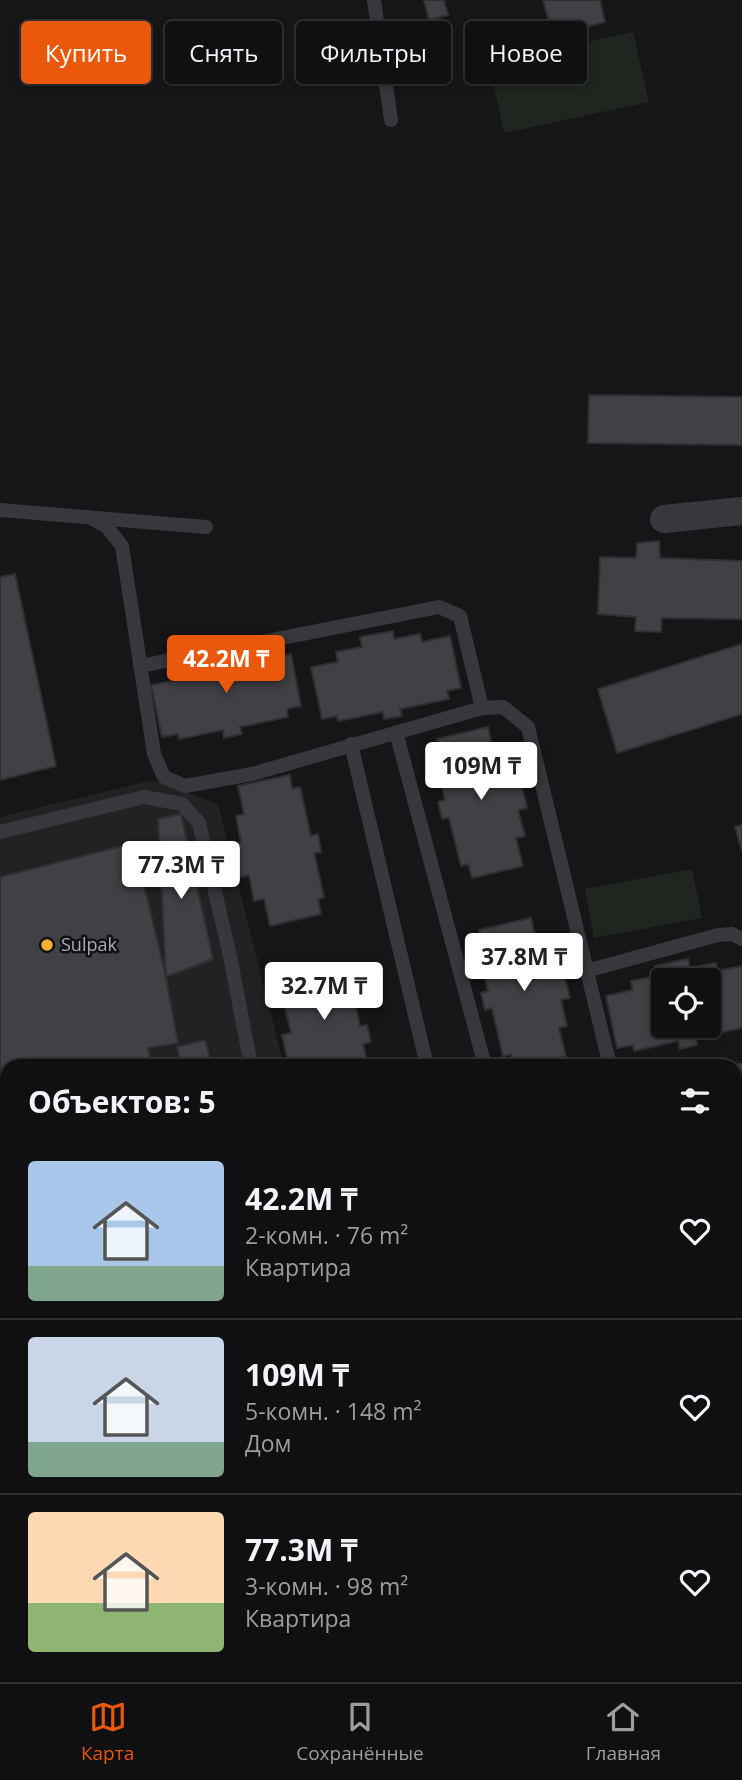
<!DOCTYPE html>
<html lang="ru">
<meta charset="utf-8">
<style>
body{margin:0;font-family:"Open Sans",sans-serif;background:#19191b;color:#f1f3f6;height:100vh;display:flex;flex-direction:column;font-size:26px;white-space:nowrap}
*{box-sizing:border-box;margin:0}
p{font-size:23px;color:#9c9d9f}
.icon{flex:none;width:38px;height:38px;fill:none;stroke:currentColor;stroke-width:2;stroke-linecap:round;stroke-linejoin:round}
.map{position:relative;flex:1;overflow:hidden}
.panel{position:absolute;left:0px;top:1059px;width:742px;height:625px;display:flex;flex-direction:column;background:#101012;border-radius:21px 21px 0 0;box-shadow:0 4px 10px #0003,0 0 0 2px #303032}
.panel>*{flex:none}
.banner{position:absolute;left:21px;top:21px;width:700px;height:63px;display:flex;gap:14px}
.controls{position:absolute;left:651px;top:968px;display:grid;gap:14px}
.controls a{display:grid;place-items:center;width:70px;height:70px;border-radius:7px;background:#101012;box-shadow:0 4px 10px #0003,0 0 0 2px #303032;font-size:35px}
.price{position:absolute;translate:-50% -60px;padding:0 16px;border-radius:7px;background:#fff;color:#222;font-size:23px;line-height:46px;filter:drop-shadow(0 2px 4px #0008)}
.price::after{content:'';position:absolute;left:50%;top:42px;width:21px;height:16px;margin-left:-10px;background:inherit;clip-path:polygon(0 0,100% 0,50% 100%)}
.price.on{background:#ea580c;color:#fff}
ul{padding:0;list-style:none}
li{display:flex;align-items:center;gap:21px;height:175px;padding:0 28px}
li+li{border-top:2px solid #303032}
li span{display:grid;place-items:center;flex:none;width:196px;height:140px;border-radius:7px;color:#555}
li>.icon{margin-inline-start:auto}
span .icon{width:84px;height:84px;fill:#fffc;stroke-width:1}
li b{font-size:30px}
h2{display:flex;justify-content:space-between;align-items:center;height:84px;padding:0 28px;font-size:30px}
.pill{padding:0 24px;border-radius:7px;background:#101012;box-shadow:0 4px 10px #0003,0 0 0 2px #303032;font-size:24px;line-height:63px}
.pill.on{background:#ea580c;color:#fff}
.tab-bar{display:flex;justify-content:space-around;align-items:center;height:98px;border-top:2px solid #303032;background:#101012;font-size:19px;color:#9c9d9f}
.tab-bar a{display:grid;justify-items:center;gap:4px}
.tab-bar .on{color:#ea580c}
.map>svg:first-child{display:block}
.built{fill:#222225}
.green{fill:#1e261f}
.building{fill:#404145;stroke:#303034;stroke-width:2;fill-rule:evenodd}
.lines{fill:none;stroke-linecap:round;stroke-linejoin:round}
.path{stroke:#3d3f44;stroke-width:4.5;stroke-dasharray:3.5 5;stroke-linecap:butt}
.lane{stroke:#37383d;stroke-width:14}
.street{stroke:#37383d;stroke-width:28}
.secondary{stroke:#45474d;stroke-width:38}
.poi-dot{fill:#f2b134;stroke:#111113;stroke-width:2.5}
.labels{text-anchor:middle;stroke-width:5;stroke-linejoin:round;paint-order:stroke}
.poi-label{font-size:18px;fill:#a8adb8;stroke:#111113;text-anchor:start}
</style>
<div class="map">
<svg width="742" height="1682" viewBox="0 0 742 1682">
<rect width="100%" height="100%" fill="#161618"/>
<path class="built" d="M 153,780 L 218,804 L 284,1066 L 7,1066 L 7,1394 L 0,1395 L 0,817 Z"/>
<path class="green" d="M 633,32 L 649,102 L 504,133 L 489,63 Z
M 692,869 L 702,918 L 594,938 L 585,889 Z"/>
<path class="building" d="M 424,0 L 444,0 L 448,15 L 429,20 Z
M 543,0 L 600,0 L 605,22 L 553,36 Z
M 589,395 L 742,397 L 742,445 L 588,443 Z
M 659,541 L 660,558 L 742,561 L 742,619 L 662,618 L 661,632 L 635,631 L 636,617 L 598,614 L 600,557 L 636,558 L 637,543 Z
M 15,574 L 56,766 L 0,780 L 0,577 Z
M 393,631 L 394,639 L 420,634 L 422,642 L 450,636 L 461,688 L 447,691 L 449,699 L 400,709 L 402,716 L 384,719 L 383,712 L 338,721 L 337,716 L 322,719 L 311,667 L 338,662 L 336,652 L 362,647 L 360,637 Z
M 742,644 L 742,714 L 617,753 L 598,689 Z
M 233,649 L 235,658 L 261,652 L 262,660 L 291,654 L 301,706 L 287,709 L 288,717 L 240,727 L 242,734 L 224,738 L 223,730 L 179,739 L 178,734 L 162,737 L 151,685 L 177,680 L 176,670 L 201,665 L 200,656 Z
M 488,727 L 494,753 L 504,751 L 510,777 L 519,774 L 527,808 L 518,810 L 525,836 L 516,838 L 523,866 L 472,878 L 468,864 L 461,866 L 449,818 L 442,819 L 438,802 L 445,800 L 435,756 L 440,755 L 437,739 Z
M 290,775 L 292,789 L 300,787 L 311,836 L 318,834 L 321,852 L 314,853 L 324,897 L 318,899 L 321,914 L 270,926 L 264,899 L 254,901 L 249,875 L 240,877 L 233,844 L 241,842 L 236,816 L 244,814 L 238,786 Z
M 181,814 L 213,959 L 166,977 L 158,819 Z
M 742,825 L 742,851 L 735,827 Z
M 134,843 L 166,977 L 178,1043 L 148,1048 L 152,1066 L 7,1066 L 7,1288 L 0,1290 L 0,877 Z
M 531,918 L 537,944 L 546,942 L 553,967 L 562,965 L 570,998 L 561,1000 L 567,1026 L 559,1028 L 566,1056 L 527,1066 L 513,1066 L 511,1054 L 503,1057 L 492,1008 L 485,1010 L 481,993 L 488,991 L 477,947 L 483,945 L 479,930 Z
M 688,959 L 690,968 L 716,963 L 717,971 L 742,966 L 742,1028 L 696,1038 L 697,1045 L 680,1049 L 678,1041 L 634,1051 L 633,1045 L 617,1048 L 606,996 L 633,990 L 631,981 L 657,976 L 655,966 ZM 663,980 L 709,980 L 709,1026 L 663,1026 Z
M 339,966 L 342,980 L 350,978 L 360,1026 L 367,1025 L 371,1042 L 363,1044 L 368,1066 L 289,1066 L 282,1035 L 291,1033 L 285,1007 L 293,1005 L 287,977 Z
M 205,1040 L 212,1066 L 181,1066 L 177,1047 Z
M 742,1140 L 742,1221 L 735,1222 L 735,1142 Z
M 742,1250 L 742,1475 L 735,1477 L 735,1252 Z
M 7,1429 L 7,1499 L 0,1501 L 0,1431 Z
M 7,1647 L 7,1676 L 102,1676 L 103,1682 L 0,1682 L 0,1649 Z
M 161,1676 L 320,1676 L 302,1682 L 163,1682 Z"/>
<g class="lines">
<path class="path" d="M 491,1682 L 510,1676"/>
<path class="lane" d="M 374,0 L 391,120
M 0,510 L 206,527
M 89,517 L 106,526 L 122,546 L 154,754 L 164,777 L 185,786 L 252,774 L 482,708 L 503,707 L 528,727 L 610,1066
M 140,666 L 439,607 L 460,616 L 482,708
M 396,732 L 485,1066
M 351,744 L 427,1066
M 0,832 L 144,797 L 182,804 L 199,823 L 230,956 L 251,1066
M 586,971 L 718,935 L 732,934 L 742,939
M 735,1071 L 742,1070
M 735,1131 L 742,1129
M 735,1238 L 742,1236
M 0,1367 L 7,1365
M 0,1394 L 7,1392
M 735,1545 L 742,1544
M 135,1682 L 136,1676"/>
<path class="street" d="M 664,519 L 742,511"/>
<path class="secondary" d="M 735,1648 L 742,1645
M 620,1682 L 638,1676"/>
</g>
<circle class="poi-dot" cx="47" cy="945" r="7"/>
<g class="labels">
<g class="poi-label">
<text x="61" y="951">Sulpak</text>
</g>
</g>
</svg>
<div class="controls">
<a><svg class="icon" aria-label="locate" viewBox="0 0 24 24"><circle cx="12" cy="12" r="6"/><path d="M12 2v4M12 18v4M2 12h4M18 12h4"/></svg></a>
</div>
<b class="price on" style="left:226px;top:695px">42.2M ₸</b>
<b class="price" style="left:481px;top:802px">109M ₸</b>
<b class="price" style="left:181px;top:901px">77.3M ₸</b>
<b class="price" style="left:524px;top:993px">37.8M ₸</b>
<b class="price" style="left:324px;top:1022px">32.7M ₸</b>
<div class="banner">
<a class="pill on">Купить</a>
<a class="pill">Снять</a>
<a class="pill">Фильтры</a>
<a class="pill">Новое</a>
</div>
<section class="panel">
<h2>Объектов: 5<svg class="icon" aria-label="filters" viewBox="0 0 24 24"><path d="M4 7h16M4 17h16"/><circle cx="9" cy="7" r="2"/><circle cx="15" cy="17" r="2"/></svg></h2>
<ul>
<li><span style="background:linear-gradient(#a9c7e8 75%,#7fa58c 0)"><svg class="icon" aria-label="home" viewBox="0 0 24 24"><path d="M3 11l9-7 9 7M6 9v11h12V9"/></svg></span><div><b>42.2M ₸</b><p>2-комн. · 76 m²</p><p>Квартира</p></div><svg class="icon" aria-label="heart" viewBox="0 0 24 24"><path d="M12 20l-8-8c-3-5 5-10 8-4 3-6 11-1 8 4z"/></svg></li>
<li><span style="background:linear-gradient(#c9d6e8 75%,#7fa58c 0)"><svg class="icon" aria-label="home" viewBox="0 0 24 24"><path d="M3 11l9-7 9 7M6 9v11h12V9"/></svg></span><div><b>109M ₸</b><p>5-комн. · 148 m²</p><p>Дом</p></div><svg class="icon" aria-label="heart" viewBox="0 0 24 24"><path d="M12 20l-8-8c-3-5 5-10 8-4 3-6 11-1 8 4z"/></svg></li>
<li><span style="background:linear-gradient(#ffd9b3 65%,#8fb573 0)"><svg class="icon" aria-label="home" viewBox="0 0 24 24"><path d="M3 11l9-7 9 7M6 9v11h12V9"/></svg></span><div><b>77.3M ₸</b><p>3-комн. · 98 m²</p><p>Квартира</p></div><svg class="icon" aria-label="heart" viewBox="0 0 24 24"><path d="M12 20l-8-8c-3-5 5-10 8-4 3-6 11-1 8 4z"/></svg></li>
</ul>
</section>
</div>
<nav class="tab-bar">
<a class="on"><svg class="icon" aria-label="map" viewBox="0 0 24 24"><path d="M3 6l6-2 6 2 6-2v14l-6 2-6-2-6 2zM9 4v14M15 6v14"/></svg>Карта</a>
<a><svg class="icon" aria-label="saved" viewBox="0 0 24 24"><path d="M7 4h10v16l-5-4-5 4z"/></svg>Сохранённые</a>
<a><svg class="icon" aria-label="home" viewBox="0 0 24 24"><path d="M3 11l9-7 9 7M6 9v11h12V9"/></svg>Главная</a>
</nav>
